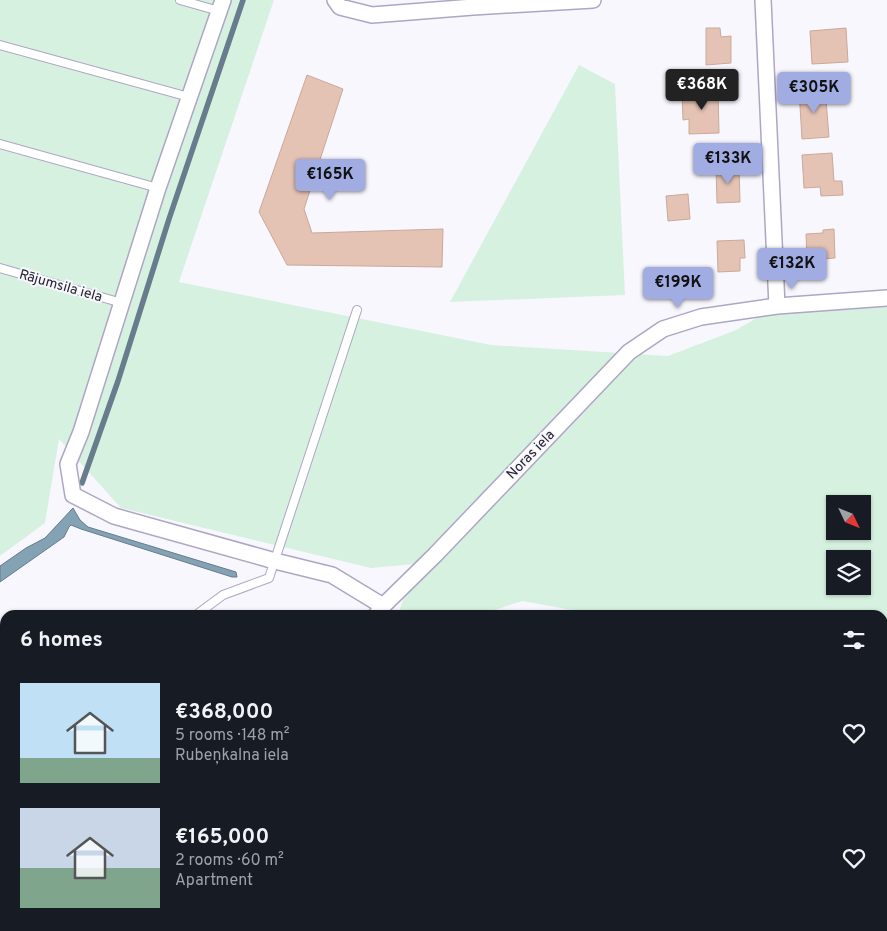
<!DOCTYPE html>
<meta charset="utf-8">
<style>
body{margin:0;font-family:Overpass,sans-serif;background:#20242c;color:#f1f3f6;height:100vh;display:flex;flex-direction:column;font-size:19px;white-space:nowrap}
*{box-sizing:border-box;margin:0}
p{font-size:16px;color:#9ea1a6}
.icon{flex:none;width:28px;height:28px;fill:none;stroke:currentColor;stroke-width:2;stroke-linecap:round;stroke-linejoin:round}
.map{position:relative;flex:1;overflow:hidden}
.side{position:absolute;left:0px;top:610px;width:888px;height:321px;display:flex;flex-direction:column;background:#171b24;border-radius:15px 15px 0 0;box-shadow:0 1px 4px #0004}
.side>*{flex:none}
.needle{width:32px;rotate:133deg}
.tools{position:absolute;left:826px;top:495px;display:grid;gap:10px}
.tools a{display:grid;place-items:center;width:45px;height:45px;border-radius:0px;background:#171b24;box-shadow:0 1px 4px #0004;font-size:25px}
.price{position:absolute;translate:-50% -42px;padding:0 11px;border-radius:5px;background:#a0ace2;color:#111;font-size:16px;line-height:32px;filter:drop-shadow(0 1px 2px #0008)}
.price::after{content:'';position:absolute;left:50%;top:30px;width:15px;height:11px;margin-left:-8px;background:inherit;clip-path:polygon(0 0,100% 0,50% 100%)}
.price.active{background:#222;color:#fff}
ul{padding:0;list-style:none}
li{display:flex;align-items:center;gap:15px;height:125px;padding:0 20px}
li span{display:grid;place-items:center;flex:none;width:140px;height:100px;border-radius:0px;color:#555}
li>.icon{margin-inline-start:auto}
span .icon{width:60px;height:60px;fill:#fffc;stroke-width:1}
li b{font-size:21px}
h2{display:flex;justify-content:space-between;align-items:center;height:60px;padding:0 20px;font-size:21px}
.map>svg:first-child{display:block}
.green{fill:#d7f1e1;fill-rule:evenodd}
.water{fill:#83a2b4;stroke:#677c8c}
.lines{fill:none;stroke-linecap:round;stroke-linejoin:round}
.stream{stroke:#677c8c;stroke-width:5.5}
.building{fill:#e5c3b4;stroke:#caa99a}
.service-casing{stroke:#aea6c5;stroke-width:10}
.minor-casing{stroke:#aea6c5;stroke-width:18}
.service{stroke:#fff;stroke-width:8}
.minor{stroke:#fff;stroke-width:15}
.labels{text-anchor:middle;stroke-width:4;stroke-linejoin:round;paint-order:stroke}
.street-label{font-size:14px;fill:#26232f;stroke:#f8f7fe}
</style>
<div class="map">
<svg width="887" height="931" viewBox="0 0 887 931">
<rect width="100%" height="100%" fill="#f8f7fe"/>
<path class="green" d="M 0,0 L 274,0 L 179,282 L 491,345 L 668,356 L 736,330 L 777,306 L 887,298 L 887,931 L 659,931 L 657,926 L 882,926 L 882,615 L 600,615 L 522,601 L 479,615 L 398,615 L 415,564 L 371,568 L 121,508 L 59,439 L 45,523 L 0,556 ZM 835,504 L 862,504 L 862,531 L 835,531 ZM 835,559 L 862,559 L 862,586 L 835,586 Z
M 579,65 L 615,84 L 625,295 L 450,302 Z
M 233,926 L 318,926 L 329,931 L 230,931 Z"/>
<path class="water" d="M 73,508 L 80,520 L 88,527 L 236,572 L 237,577 L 232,577 L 81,529 L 71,525 L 69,527 L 64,537 L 0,582 L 0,566 L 26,548 L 45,538 Z"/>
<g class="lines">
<path class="stream" d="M 82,483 L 118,381 L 169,219 L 243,0"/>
</g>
<path class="building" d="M 706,28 L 720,28 L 721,37 L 731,36 L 731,63 L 706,65 Z
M 846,28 L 848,62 L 812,64 L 810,31 Z
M 307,75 L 343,89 L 304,209 L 312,233 L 443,229 L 442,267 L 287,265 L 259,212 Z
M 825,88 L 829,137 L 802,139 L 799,90 Z
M 718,90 L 719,133 L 689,134 L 689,119 L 683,120 L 682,92 Z
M 832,153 L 834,181 L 842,181 L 843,195 L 821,196 L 820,187 L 804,188 L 802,155 Z
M 716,167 L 739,167 L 740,202 L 717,203 Z
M 688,194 L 690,219 L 668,221 L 666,196 Z
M 834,229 L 835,258 L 822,259 L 822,261 L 817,261 L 817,259 L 807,259 L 806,234 L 823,233 L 823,230 Z
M 744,240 L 745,258 L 740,258 L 740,271 L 718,272 L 717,241 Z"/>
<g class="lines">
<g class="service-casing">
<path id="service" d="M 180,0 L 219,11
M 0,45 L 189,97
M 0,144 L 158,188
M 0,268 L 122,303
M 196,615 L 223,595 L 269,578 L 357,310
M 0,749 L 5,746
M 0,911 L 5,906
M 567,931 L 569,926"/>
</g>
<g class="minor-casing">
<path id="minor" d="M 223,0 L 158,188 L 81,432 L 68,464 L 73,495 L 114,516 L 275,561 L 332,575 L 383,606
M 335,0 L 340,7 L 372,15 L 473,7 L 593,0
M 763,0 L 777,306
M 376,615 L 383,606 L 435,555 L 629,352 L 663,329 L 701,317 L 777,306 L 887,298
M 409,926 L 417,931
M 203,931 L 204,926"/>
</g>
<use href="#service" class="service"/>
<use href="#minor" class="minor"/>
</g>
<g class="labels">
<g class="street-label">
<text transform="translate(61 285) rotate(16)" y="5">Rājumsila iela</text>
<text transform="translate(530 454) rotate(-46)" y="5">Noras iela</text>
</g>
</g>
</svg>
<div class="tools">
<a><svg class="needle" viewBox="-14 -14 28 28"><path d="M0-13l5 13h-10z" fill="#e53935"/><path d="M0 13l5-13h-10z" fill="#9ea1a6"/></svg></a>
<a><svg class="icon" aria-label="layers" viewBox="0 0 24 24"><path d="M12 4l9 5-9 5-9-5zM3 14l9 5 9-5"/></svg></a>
</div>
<b class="price active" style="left:702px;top:111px">€368K</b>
<b class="price" style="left:814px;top:114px">€305K</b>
<b class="price" style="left:728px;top:185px">€133K</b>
<b class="price" style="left:330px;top:201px">€165K</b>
<b class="price" style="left:792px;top:290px">€132K</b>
<b class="price" style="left:678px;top:309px">€199K</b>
<section class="side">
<h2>6 homes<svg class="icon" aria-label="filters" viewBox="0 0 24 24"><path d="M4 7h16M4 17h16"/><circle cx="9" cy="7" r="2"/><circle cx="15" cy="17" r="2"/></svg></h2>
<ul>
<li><span style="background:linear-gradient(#bfe0f5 75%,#7fa58c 0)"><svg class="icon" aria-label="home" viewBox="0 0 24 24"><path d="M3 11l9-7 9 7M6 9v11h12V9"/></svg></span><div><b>€368,000</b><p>5 rooms · 148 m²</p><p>Rubeņkalna iela</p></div><svg class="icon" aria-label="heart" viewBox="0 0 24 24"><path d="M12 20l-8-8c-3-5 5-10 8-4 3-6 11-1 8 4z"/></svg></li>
<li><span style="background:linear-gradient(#c9d6e8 60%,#7fa58c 0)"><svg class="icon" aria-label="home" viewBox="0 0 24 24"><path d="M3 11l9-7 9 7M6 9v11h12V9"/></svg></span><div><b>€165,000</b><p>2 rooms · 60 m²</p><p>Apartment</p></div><svg class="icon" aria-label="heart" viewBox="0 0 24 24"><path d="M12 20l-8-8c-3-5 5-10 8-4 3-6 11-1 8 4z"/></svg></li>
</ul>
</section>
</div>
